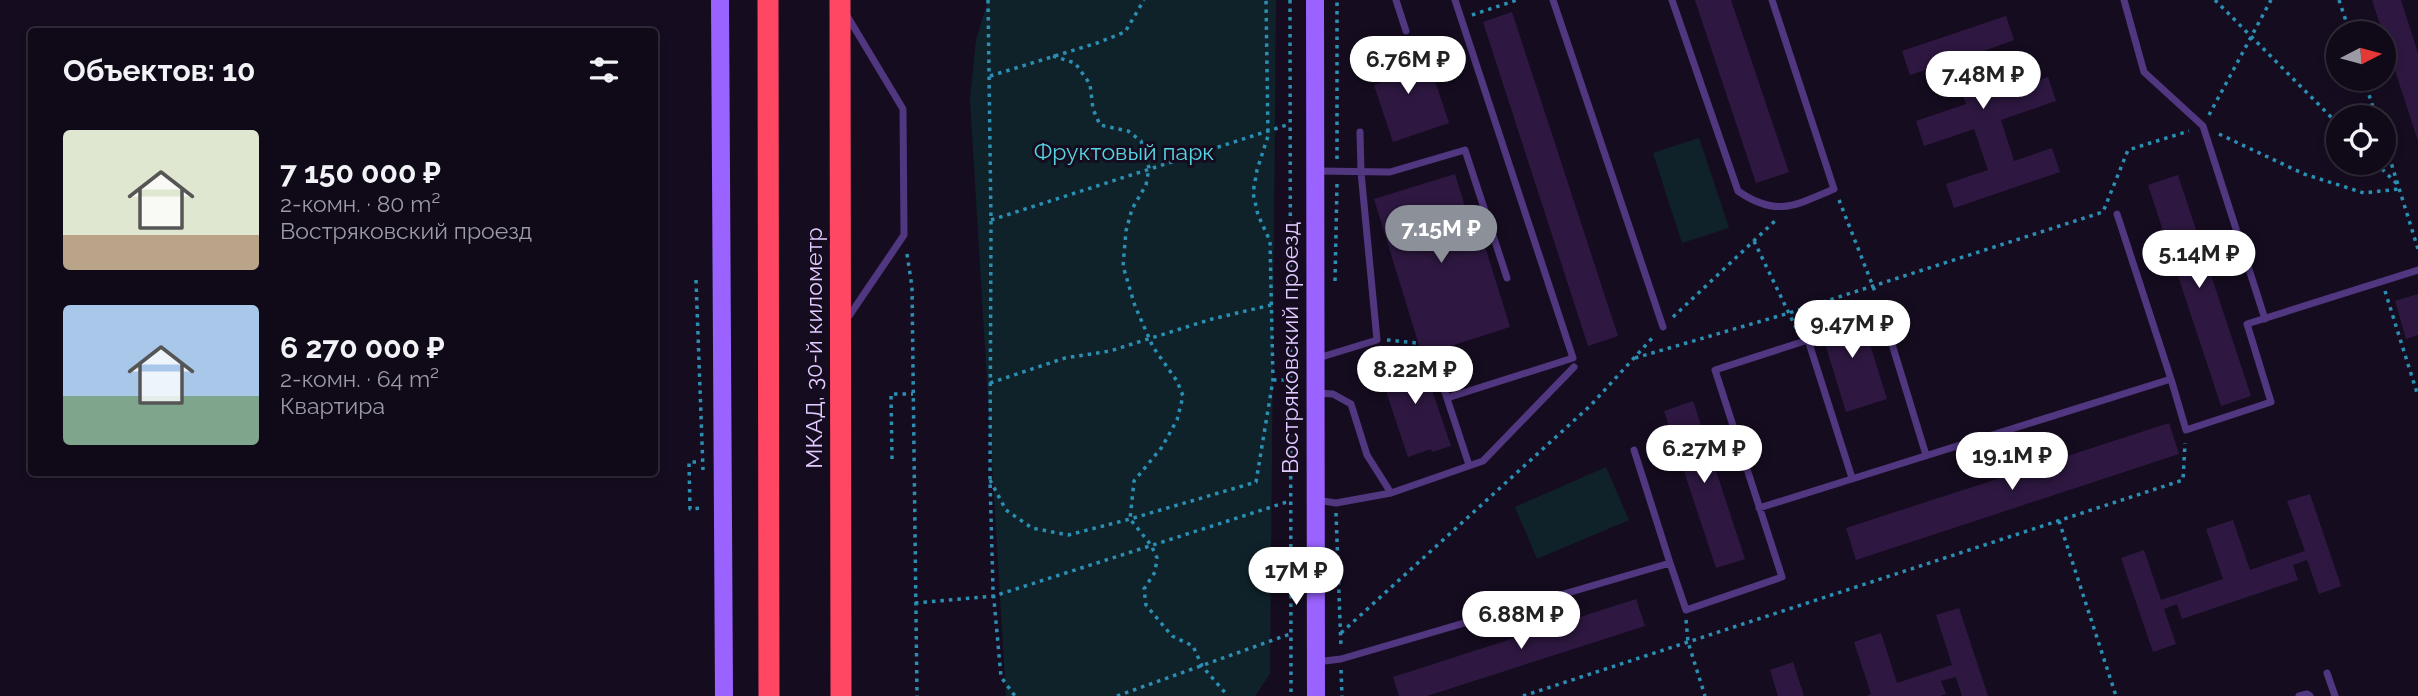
<!DOCTYPE html>
<html lang="ru">
<meta charset="utf-8">
<style>
body{margin:0;font-family:Raleway,sans-serif;background:#1e1725;color:#f1f3f6;height:100vh;display:flex;flex-direction:column;font-size:26px;white-space:nowrap}
*{box-sizing:border-box;margin:0}
p{font-size:23px;color:#9c9aa2}
.icon{flex:none;width:38px;height:38px;fill:none;stroke:currentColor;stroke-width:2;stroke-linecap:round;stroke-linejoin:round}
.map{position:relative;flex:1;overflow:hidden}
.sheet{position:absolute;left:28px;top:28px;width:630px;height:448px;display:flex;flex-direction:column;background:#100918;border-radius:7px;box-shadow:0 4px 10px #0003,0 0 0 2px #302a37}
.sheet>*{flex:none}
.needle{width:46px;rotate:84deg}
.tools{position:absolute;left:2326px;top:21px;display:grid;gap:14px}
.tools a{display:grid;place-items:center;width:70px;height:70px;border-radius:50%;background:#100918;box-shadow:0 4px 10px #0003,0 0 0 2px #302a37;font-size:35px}
.price{position:absolute;translate:-50% -60px;padding:0 16px;border-radius:24px;background:#fff;color:#222;font-size:23px;line-height:46px;filter:drop-shadow(0 2px 4px #0008)}
.price::after{content:'';position:absolute;left:50%;top:42px;width:21px;height:16px;margin-left:-10px;background:inherit;clip-path:polygon(0 0,100% 0,50% 100%)}
.price.selected{background:#8c9099;color:#fff}
ul{padding:0;list-style:none}
li{display:flex;align-items:center;gap:21px;height:175px;padding:0 35px}
li span{display:grid;place-items:center;flex:none;width:196px;height:140px;border-radius:7px;color:#555}
li>.icon{margin-inline-start:auto}
span .icon{width:84px;height:84px;fill:#fffc;stroke-width:1}
li b{font-size:30px}
h2{display:flex;justify-content:space-between;align-items:center;height:84px;padding:0 35px;font-size:30px}
.map>svg:first-child{display:block}
.green{fill:#0f222a}
.building{fill:#2e1841}
.lines{fill:none;stroke-linecap:round;stroke-linejoin:round}
.path{stroke:#2b8fb3;stroke-width:3.5;stroke-dasharray:3.5 5;stroke-linecap:butt}
.lane{stroke:#513680;stroke-width:7}
.secondary{stroke:#9a62ff;stroke-width:18}
.highway{stroke:#ff4662;stroke-width:21}
.labels{text-anchor:middle;stroke-width:6;stroke-linejoin:round;paint-order:stroke}
.park-label{font-size:23px;fill:#55d6e1;stroke:#160c20}
.street-label{font-size:23px;fill:#e2cbff;stroke:#160c20}
</style>
<div class="map">
<svg width="2418" height="696" viewBox="0 0 2418 696">
<rect width="100%" height="100%" fill="#160c20"/>
<path class="green" d="M 988,0 L 1276,0 L 1270,674 L 1255,696 L 1006,696 L 970,100 L 976,40 Z
M 1699,138 L 1729,228 L 1682,243 L 1653,153 Z
M 1606,467 L 1629,520 L 1537,559 L 1515,507 Z"/>
<path class="building" d="M 1695,0 L 1731,0 L 1789,172 L 1756,183 Z
M 2372,0 L 2401,0 L 2418,53 L 2418,141 Z
M 1512,12 L 1618,336 L 1588,346 L 1483,22 Z
M 2006,16 L 2014,40 L 1978,53 L 1992,95 L 2048,77 L 2056,101 L 2001,120 L 2014,161 L 2052,148 L 2060,172 L 1954,208 L 1946,184 L 1988,170 L 1974,129 L 1924,146 L 1916,121 L 1966,104 L 1951,62 L 1910,75 L 1902,51 Z
M 1414,47 L 1420,64 L 1415,65 L 1417,71 L 1430,66 L 1449,123 L 1393,142 L 1374,85 L 1385,81 L 1382,75 L 1379,77 L 1373,60 Z
M 1455,174 L 1472,229 L 1479,227 L 1510,327 L 1422,355 L 1374,199 Z
M 2178,175 L 2251,396 L 2221,406 L 2148,185 Z
M 2418,294 L 2418,335 L 2406,339 L 2395,301 Z
M 1859,309 L 1887,399 L 1846,412 L 1818,321 Z
M 1419,352 L 1451,446 L 1432,452 L 1431,449 L 1408,457 L 1379,370 L 1401,363 L 1400,358 Z
M 1693,401 L 1745,559 L 1716,568 L 1664,411 Z
M 2169,423 L 2179,454 L 1856,560 L 1846,528 Z
M 2310,494 L 2341,586 L 2319,594 L 2307,560 L 2293,565 L 2298,580 L 2182,619 L 2177,604 L 2164,609 L 2176,644 L 2153,652 L 2121,558 L 2144,550 L 2161,600 L 2223,579 L 2206,529 L 2233,520 L 2250,570 L 2305,551 L 2287,501 Z
M 1636,599 L 1645,626 L 1427,696 L 1399,696 L 1393,677 Z
M 1959,608 L 1988,696 L 1962,696 L 1956,677 L 1941,681 L 1946,694 L 1940,696 L 1866,696 L 1871,694 L 1854,642 L 1881,633 L 1897,683 L 1952,665 L 1936,615 Z
M 1793,662 L 1804,696 L 1778,696 L 1770,670 Z"/>
<g class="lines">
<path class="path" d="M 988,0 L 991,220 L 990,480 L 993,589 L 1001,677 L 1015,696
M 1290,0 L 1291,696
M 2215,0 L 2338,124
M 2339,0 L 2350,33
M 1472,15 L 1517,0
M 1053,56 L 1075,63 L 1090,84 L 1093,109 L 1100,125 L 1128,131 L 1141,141 L 1149,168 L 1146,185 L 1132,209 L 1126,231 L 1123,266 L 1135,306 L 1153,347 L 1177,381 L 1183,396 L 1177,420 L 1162,447 L 1134,481 L 1130,519 L 1151,545 L 1157,558 L 1155,572 L 1144,589 L 1146,605 L 1172,636 L 1193,646 L 1202,666 L 1228,696
M 990,76 L 1097,43 L 1125,32 L 1144,0
M 2364,79 L 2376,117
M 2209,115 L 2271,0
M 2219,134 L 2304,174 L 2364,193 L 2399,189
M 2384,140 L 2418,249
M 1337,159 L 1337,0
M 2376,163 L 2397,184
M 1839,200 L 1876,294
M 991,220 L 1290,124
M 1754,241 L 1797,330
M 907,254 L 912,287 L 917,696
M 696,280 L 703,470
M 1335,281 L 1337,184
M 2385,291 L 2418,396
M 1673,317 L 1777,219
M 1387,340 L 1417,343 L 1422,356 L 1426,358
M 1635,358 L 1789,313 L 2103,212 L 2128,150 L 2189,131
M 1273,380 L 1290,380
M 990,383 L 1065,358 L 1110,351 L 1212,319 L 1271,305
M 892,459 L 891,394 L 913,394
M 696,462 L 689,462 L 690,509 L 704,508
M 990,480 L 1006,510 L 1032,528 L 1068,535 L 1130,519 L 1256,482 L 1273,380 L 1270,241 L 1258,215 L 1253,193 L 1257,170 L 1268,136 L 1266,0
M 1336,513 L 1341,648
M 2059,521 L 2116,696
M 915,603 L 994,596 L 1290,501
M 1686,620 L 1688,642 L 1705,696
M 1341,633 L 1591,405 L 1655,335
M 1341,670 L 1342,696
M 1117,696 L 1290,634
M 1523,696 L 2183,480 L 2185,443"/>
<path class="lane" d="M 1396,0 L 1406,31
M 1553,0 L 1663,327
M 1672,0 L 1738,191 C 1777,218 1796,205 1834,189 L 1772,0
M 2124,0 L 2144,72 L 2203,126 L 2265,319
M 846,14 L 903,109 L 904,235 L 847,319
M 1316,171 L 1390,172 L 1465,150 L 1507,278
M 2117,214 L 2171,379
M 1880,305 L 1926,455
M 1315,359 L 1377,340 L 1361,172 L 1360,132
M 1436,365 L 1469,465
M 1316,393 L 1333,394 L 1351,404 L 1367,455 L 1391,493
M 1447,398 L 1573,358 L 1455,0
M 1634,450 L 1670,563
M 1316,500 L 1336,503 L 1391,493 L 1483,461 L 1574,367
M 1759,508 L 2171,379 L 2186,430 L 2271,402 L 2247,324 L 2418,270
M 1316,662 L 1341,659 L 1670,563 L 1686,610 L 1782,577 L 1715,370 L 1808,340 L 1852,478
M 2327,673 L 2335,696
M 2299,696 L 2307,694 L 2310,696"/>
<path class="secondary" d="M 720,0 L 724,696
M 1315,0 L 1316,696"/>
<path class="highway" d="M 768,0 L 769,696
M 840,0 L 841,696"/>
</g>
<g class="labels">
<g class="park-label">
<text x="1124" y="160">Фруктовый парк</text>
</g>
<g class="street-label">
<text transform="translate(814 348) rotate(-90)" y="8">МКАД, 30-й километр</text>
<text transform="translate(1290 348) rotate(-90)" y="8">Востряковский проезд</text>
</g>
</g>
</svg>
<div class="tools">
<a><svg class="needle" viewBox="-14 -14 28 28"><path d="M0-13l5 13h-10z" fill="#e53935"/><path d="M0 13l5-13h-10z" fill="#9c9aa2"/></svg></a>
<a><svg class="icon" aria-label="locate" viewBox="0 0 24 24"><circle cx="12" cy="12" r="6"/><path d="M12 2v4M12 18v4M2 12h4M18 12h4"/></svg></a>
</div>
<b class="price" style="left:1408px;top:96px">6.76M ₽</b>
<b class="price" style="left:1983px;top:111px">7.48M ₽</b>
<b class="price selected" style="left:1441px;top:265px">7.15M ₽</b>
<b class="price" style="left:2199px;top:290px">5.14M ₽</b>
<b class="price" style="left:1852px;top:360px">9.47M ₽</b>
<b class="price" style="left:1415px;top:406px">8.22M ₽</b>
<b class="price" style="left:1704px;top:485px">6.27M ₽</b>
<b class="price" style="left:2012px;top:492px">19.1M ₽</b>
<b class="price" style="left:1296px;top:607px">17M ₽</b>
<b class="price" style="left:1521px;top:651px">6.88M ₽</b>
<section class="sheet">
<h2>Объектов: 10<svg class="icon" aria-label="filters" viewBox="0 0 24 24"><path d="M4 7h16M4 17h16"/><circle cx="9" cy="7" r="2"/><circle cx="15" cy="17" r="2"/></svg></h2>
<ul>
<li><span style="background:linear-gradient(#dfe7d0 75%,#b9a48a 0)"><svg class="icon" aria-label="home" viewBox="0 0 24 24"><path d="M3 11l9-7 9 7M6 9v11h12V9"/></svg></span><div><b>7 150 000 ₽</b><p>2-комн. · 80 m²</p><p>Востряковский проезд</p></div></li>
<li><span style="background:linear-gradient(#a9c7e8 65%,#7fa58c 0)"><svg class="icon" aria-label="home" viewBox="0 0 24 24"><path d="M3 11l9-7 9 7M6 9v11h12V9"/></svg></span><div><b>6 270 000 ₽</b><p>2-комн. · 64 m²</p><p>Квартира</p></div></li>
</ul>
</section>
</div>
